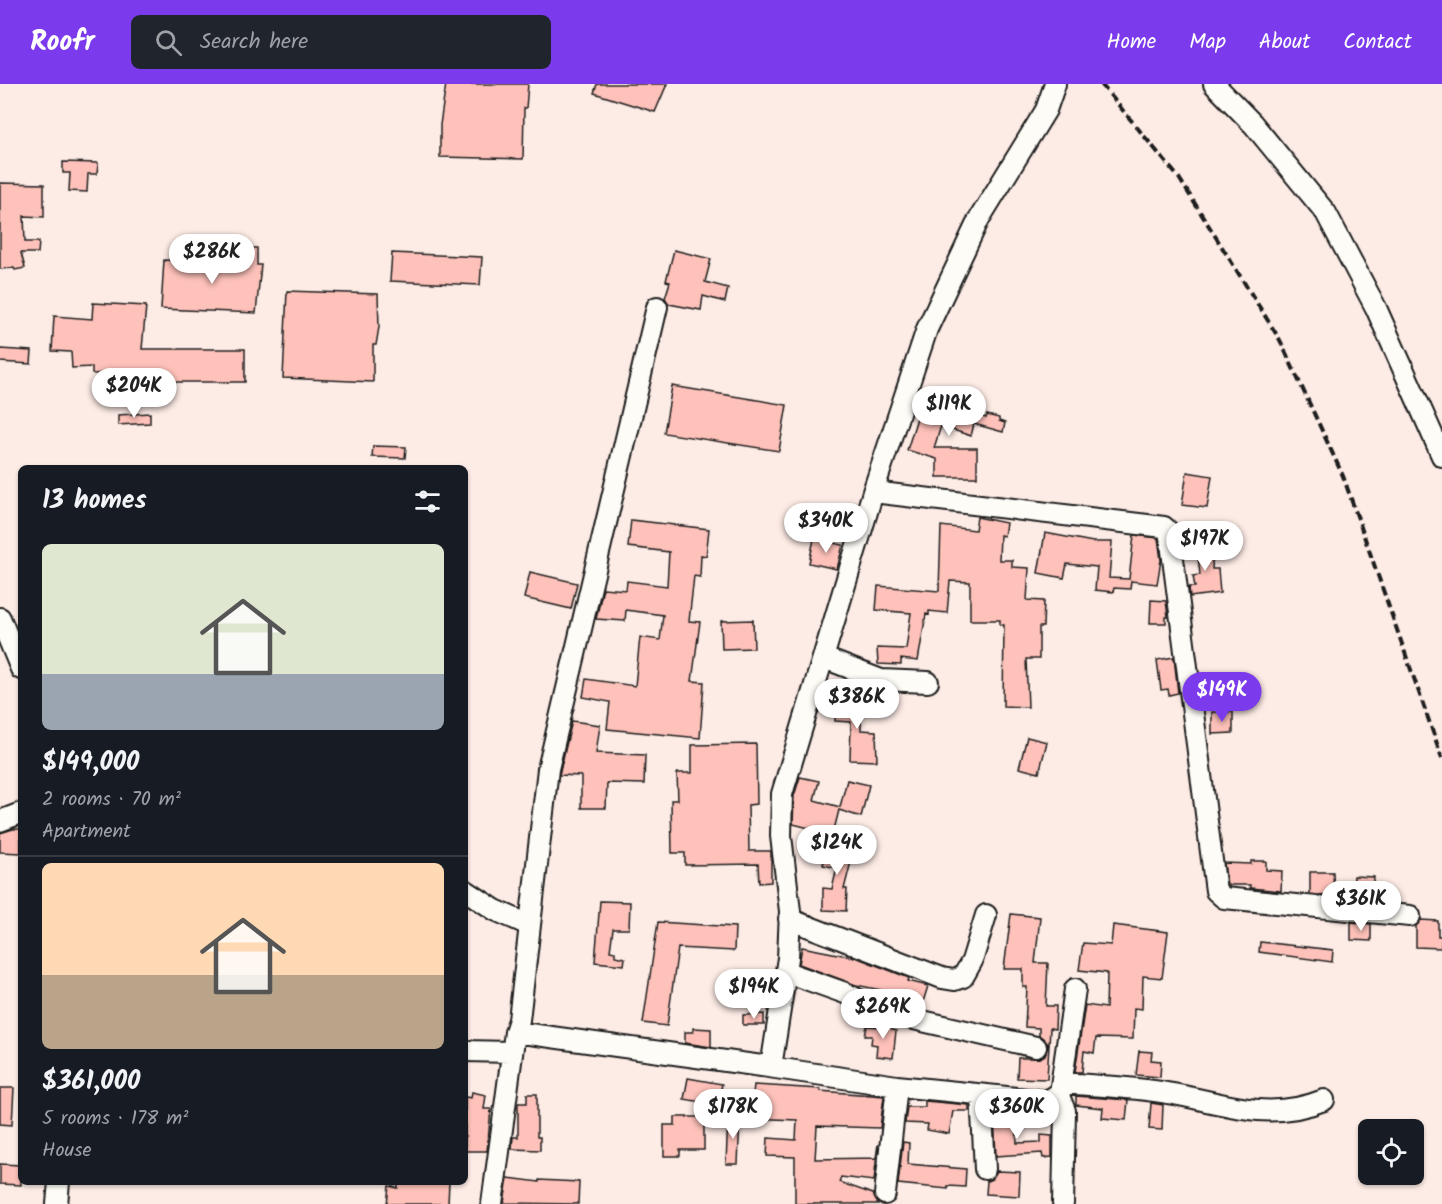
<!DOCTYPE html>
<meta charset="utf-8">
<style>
body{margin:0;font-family:Kalam,sans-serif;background:#20242c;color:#f1f3f6;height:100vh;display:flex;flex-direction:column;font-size:22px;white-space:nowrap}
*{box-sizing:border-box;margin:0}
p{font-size:20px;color:#9ea1a6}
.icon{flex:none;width:33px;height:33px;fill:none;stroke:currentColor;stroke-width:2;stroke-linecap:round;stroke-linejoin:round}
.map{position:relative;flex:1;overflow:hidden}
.side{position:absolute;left:18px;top:381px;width:450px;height:720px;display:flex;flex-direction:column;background:#171b24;border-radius:9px;box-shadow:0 2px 4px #0004}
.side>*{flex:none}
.controls{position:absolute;left:1358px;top:1035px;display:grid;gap:12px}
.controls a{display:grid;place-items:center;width:66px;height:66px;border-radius:9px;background:#171b24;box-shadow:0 2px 4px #0004;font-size:30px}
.price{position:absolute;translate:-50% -51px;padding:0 14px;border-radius:21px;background:#fff;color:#222;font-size:20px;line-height:39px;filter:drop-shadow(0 2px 3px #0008)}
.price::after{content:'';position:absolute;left:50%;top:36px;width:18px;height:14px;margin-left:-9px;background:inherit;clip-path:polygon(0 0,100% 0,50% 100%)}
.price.active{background:#7c3aed;color:#fff}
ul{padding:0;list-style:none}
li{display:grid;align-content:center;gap:12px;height:318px;padding:0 24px}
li+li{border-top:2px solid #363941}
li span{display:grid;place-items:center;height:186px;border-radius:9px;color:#555}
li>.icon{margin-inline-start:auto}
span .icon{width:108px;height:108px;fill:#fffc;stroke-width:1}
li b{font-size:26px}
h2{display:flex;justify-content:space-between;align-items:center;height:72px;padding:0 24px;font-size:26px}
header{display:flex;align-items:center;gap:36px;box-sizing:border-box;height:84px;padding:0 30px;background:#7c3aed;color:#fff}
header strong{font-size:28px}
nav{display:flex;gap:33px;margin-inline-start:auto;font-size:21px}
.search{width:420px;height:54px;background:#20242c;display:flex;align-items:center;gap:15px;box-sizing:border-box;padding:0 21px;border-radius:9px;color:#9ea1a6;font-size:22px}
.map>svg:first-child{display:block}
.building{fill:#fec2ba;stroke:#1c1c1c;stroke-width:1.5}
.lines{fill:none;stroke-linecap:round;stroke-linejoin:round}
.minor-casing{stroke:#1c1c1c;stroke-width:24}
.minor{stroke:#fdfcf7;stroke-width:20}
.rail{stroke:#1c1c1c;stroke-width:4;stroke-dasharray:9 4.5;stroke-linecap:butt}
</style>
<header>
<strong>Roofr</strong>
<div class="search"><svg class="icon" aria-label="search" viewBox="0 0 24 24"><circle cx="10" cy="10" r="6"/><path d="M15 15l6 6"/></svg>Search here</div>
<nav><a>Home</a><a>Map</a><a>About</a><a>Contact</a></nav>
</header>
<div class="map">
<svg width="1442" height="1120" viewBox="0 0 1442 1120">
<rect width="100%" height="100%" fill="#fdebe5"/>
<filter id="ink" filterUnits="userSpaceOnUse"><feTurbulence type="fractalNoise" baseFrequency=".0167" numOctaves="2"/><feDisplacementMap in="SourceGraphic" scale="12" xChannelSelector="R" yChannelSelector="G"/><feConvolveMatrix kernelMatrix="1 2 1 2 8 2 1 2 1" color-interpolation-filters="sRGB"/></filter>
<g filter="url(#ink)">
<path class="building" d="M 446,0 L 528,0 L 526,24 L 524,24 L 523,75 L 440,73 L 440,41 Z
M 597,0 L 667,0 L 655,28 L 594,9 Z
M 63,78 L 98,79 L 97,90 L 88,90 L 87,108 L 69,107 L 70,89 L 63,89 Z
M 0,99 L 44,100 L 44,133 L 24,132 L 25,158 L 39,158 L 38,169 L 21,169 L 25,184 L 15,186 L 14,184 L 0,185 Z
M 244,164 L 257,164 L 257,181 L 261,181 L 256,229 L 161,225 L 164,176 L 244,180 Z
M 674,166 L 711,175 L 705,198 L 728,204 L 725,218 L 703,212 L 701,226 L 669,220 L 665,214 L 670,198 L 666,197 Z
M 392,169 L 482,173 L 480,201 L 390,197 Z
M 287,207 L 378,210 L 379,243 L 376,261 L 373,261 L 373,298 L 283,294 Z
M 93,219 L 146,222 L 142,265 L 245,265 L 245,298 L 160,298 L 160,286 L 92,290 L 92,283 L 72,284 L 71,268 L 52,267 L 54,232 L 92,235 Z
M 0,265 L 32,267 L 31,280 L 0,278 Z
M 672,302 L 787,321 L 779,367 L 664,349 Z
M 939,313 L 954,317 L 952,323 L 986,334 L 987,331 L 999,334 L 999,337 L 1005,339 L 1003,348 L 974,340 L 971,352 L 941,342 L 934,364 L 977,364 L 977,393 L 937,393 L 937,375 L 907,366 L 923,315 L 938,319 Z
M 150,329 L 150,339 L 118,341 L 118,331 Z
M 373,362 L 406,363 L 405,374 L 372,373 Z
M 1187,388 L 1212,392 L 1207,424 L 1182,421 Z
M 977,433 L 1006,439 L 1004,452 L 1000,451 L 999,476 L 1012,476 L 1012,483 L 1029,484 L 1027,516 L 1044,517 L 1043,543 L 1039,543 L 1039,575 L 1026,575 L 1028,623 L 1003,622 L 1004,541 L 1000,541 L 1000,536 L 970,536 L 970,498 L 950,497 L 947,529 L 929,527 L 929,531 L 926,530 L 918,577 L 901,575 L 901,581 L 878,580 L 877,564 L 906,565 L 911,529 L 876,526 L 878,502 L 939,507 L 941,442 L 975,446 Z
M 631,436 L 709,445 L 706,472 L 701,471 L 700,493 L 694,492 L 689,537 L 700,538 L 692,597 L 704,598 L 700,654 L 607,645 L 610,618 L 583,613 L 586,595 L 635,602 L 640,553 L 660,556 L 663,531 L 626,526 L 625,537 L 596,535 L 603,504 L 626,506 L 627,497 L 667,502 L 669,468 L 628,463 Z
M 1045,449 L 1093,458 L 1112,458 L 1109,494 L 1129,495 L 1134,451 L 1158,454 L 1161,476 L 1157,500 L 1131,497 L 1130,505 L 1114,504 L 1113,508 L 1095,506 L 1097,483 L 1067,480 L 1064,494 L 1038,489 Z
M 814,455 L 843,461 L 837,485 L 809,479 Z
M 1192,459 L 1213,460 L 1212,485 L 1218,485 L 1220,509 L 1190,513 L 1189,503 L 1195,503 L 1193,492 L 1200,491 L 1198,472 L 1191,472 Z
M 530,488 L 577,499 L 571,525 L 524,514 Z
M 1151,516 L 1166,517 L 1168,533 L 1166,533 L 1166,539 L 1150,539 Z
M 753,536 L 754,564 L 722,565 L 721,537 Z
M 1174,573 L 1178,609 L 1169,611 L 1168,605 L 1161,606 L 1157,576 Z
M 836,615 L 862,616 L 861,646 L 876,647 L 877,677 L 850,676 L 851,638 L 835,637 Z
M 1212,628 L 1233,628 L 1233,649 L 1212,650 Z
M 572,637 L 600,641 L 596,669 L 645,671 L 644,700 L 607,699 L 606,724 L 581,724 L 581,692 L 559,691 Z
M 1027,653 L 1047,658 L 1039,689 L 1019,684 Z
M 756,660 L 757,720 L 748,721 L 749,767 L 771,767 L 771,798 L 759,799 L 758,780 L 685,781 L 685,769 L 672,769 L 671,716 L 678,716 L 677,689 L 692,689 L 692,661 Z
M 800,693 L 819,697 L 814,716 L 840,723 L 847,696 L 869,701 L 861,733 L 839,726 L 833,750 L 793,740 L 794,712 Z
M 13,745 L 21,745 L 21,769 L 0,768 L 0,749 Z
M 829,755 L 854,766 L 844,805 L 847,805 L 846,827 L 823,826 L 823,804 L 832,805 L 837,784 L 823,781 Z
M 1251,777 L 1266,777 L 1266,786 L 1282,787 L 1281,807 L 1250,804 L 1250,801 L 1227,801 L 1224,779 L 1251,780 Z
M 1310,788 L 1333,788 L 1334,813 L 1310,810 Z
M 1354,792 L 1374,793 L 1373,816 L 1352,814 Z
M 600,817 L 630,818 L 629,845 L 613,845 L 610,867 L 615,868 L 615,872 L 625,874 L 624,881 L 595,878 Z
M 1011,830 L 1040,833 L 1035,879 L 1048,879 L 1046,922 L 1056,922 L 1055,945 L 1050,944 L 1047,995 L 1017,994 L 1018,974 L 1040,974 L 1045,971 L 1048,960 L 1039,951 L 1039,944 L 1025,943 L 1027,903 L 1023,903 L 1023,885 L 1004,885 Z
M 1421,836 L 1438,837 L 1438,852 L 1442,852 L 1441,864 L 1416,863 L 1416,842 Z
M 658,838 L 735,843 L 734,867 L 678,864 L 667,942 L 643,939 Z
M 1351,838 L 1371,840 L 1371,857 L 1351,856 Z
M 1113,841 L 1168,848 L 1162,894 L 1143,892 L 1142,925 L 1134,924 L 1133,955 L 1096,954 L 1094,969 L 1084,967 L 1082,988 L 1075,988 L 1085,921 L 1106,924 L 1107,889 L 1079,886 L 1083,859 L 1111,861 Z
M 1260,858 L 1333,866 L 1332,878 L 1259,868 Z
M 802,863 L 858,874 L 909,894 L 908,897 L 928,902 L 923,918 L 915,915 L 914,923 L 887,917 L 880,913 L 881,906 L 856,901 L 799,880 Z
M 764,930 L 764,941 L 743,941 L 743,931 Z
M 882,940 L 892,942 L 892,946 L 896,947 L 893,974 L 876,972 L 877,961 L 871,960 L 872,952 L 865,952 L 867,942 L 882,943 Z
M 693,944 L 711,945 L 711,963 L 685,959 L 685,948 L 693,948 Z
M 1139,967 L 1152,968 L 1151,976 L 1161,977 L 1160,993 L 1136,991 Z
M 688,994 L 722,1000 L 718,1021 L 684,1015 Z
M 754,1001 L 820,1005 L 820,1007 L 884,1012 L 880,1044 L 817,1042 L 815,1075 L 876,1074 L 878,1060 L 874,1097 L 841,1093 L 839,1098 L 873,1110 L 879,1120 L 795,1120 L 795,1073 L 767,1072 L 768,1054 L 796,1056 L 797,1036 L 750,1034 Z
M 0,1004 L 14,1004 L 12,1041 L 0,1040 Z
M 472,1008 L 486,1011 L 484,1025 L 491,1025 L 487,1067 L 465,1067 L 465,1013 L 471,1014 Z
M 527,1010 L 537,1010 L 537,1053 L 540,1053 L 540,1066 L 512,1065 L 513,1053 L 518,1053 L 518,1019 L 527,1019 Z
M 1076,1012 L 1128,1016 L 1126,1036 L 1102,1034 L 1103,1024 L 1076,1021 Z
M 925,1017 L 969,1021 L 969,1027 L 953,1027 L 949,1050 L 927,1046 L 928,1040 L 905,1039 L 907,1023 L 925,1023 Z
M 1151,1019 L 1163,1021 L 1162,1046 L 1149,1045 Z
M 1016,1031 L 1017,1059 L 1041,1058 L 1041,1051 L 1052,1052 L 1052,1073 L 1043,1074 L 1042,1069 L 996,1072 L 994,1032 Z
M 675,1033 L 704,1033 L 704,1066 L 680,1066 L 680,1072 L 664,1072 L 664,1041 L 675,1041 Z
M 728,1033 L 740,1033 L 738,1080 L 726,1080 Z
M 903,1058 L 909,1059 L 908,1080 L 966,1085 L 965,1103 L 948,1102 L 948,1105 L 898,1100 Z
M 0,1080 L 21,1081 L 21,1101 L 0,1100 Z
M 997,1087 L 1020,1088 L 1019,1112 L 986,1110 L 987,1097 L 992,1095 Z
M 508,1094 L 539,1098 L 539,1096 L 579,1098 L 578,1120 L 504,1119 Z
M 398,1098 L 449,1098 L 448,1120 L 387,1120 L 389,1102 L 398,1104 Z"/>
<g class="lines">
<g class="minor-casing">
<path id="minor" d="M 1214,0 L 1253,40 L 1326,129 L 1376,224 L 1442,372
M 873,408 L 1164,443 L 1169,448 L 1171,459 L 1216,807 L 1224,814 L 1410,832
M 0,534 L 21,585
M 824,574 L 881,596 L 928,598
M 0,737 L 21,729
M 465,806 L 495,826 L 529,841
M 789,835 L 942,894 L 954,896 L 963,893 L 972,877 L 986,831
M 786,888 L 845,909 L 883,928 L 1036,963
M 515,948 L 519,936 L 548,685 L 657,223
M 465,967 L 511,968
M 762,982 L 897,1002 L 1047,1017 L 1060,1009 L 1075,905
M 1062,999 C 1097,1002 1133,1003 1167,1009 C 1224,1018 1266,1039 1324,1016
M 981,1011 L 985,1085
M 1059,1012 L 1065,1027 L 1063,1120
M 885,1110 L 897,1002
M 57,1120 L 59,1098
M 492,1120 L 515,948 L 762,982 L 772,977 L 788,874 L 790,827 L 781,752 L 782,710 L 873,408 L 927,245 L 979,135 L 1046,26 L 1055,0"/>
</g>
<use href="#minor" class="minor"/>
<path class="rail" d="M 1101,0 L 1179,94 L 1280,256 L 1343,392 L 1442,674"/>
</g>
</g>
</svg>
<div class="controls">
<a><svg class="icon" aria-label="locate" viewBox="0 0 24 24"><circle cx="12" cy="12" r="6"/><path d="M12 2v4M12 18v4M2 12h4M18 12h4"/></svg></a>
</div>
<b class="price" style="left:212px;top:201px">$286K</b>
<b class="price" style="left:134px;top:335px">$204K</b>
<b class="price" style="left:949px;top:353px">$119K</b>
<b class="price" style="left:826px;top:470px">$340K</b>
<b class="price" style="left:1205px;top:488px">$197K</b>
<b class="price active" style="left:1222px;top:639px">$149K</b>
<b class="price" style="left:857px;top:646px">$386K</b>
<b class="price" style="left:837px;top:792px">$124K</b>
<b class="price" style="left:1361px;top:848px">$361K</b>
<b class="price" style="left:754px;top:936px">$194K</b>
<b class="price" style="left:883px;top:956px">$269K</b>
<b class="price" style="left:733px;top:1056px">$178K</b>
<b class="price" style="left:1017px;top:1056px">$360K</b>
<section class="side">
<h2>13 homes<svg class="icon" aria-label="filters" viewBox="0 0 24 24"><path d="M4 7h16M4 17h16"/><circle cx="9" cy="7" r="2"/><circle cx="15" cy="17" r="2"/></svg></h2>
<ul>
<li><span style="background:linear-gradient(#dfe7d0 70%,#9aa5b1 0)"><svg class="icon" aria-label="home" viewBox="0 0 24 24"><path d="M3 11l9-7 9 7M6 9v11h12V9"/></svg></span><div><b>$149,000</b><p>2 rooms · 70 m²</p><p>Apartment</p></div></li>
<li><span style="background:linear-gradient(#ffd9b3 60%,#b9a48a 0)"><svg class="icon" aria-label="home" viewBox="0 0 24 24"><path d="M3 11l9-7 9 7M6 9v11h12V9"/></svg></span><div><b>$361,000</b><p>5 rooms · 178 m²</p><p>House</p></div></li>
</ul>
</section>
</div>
